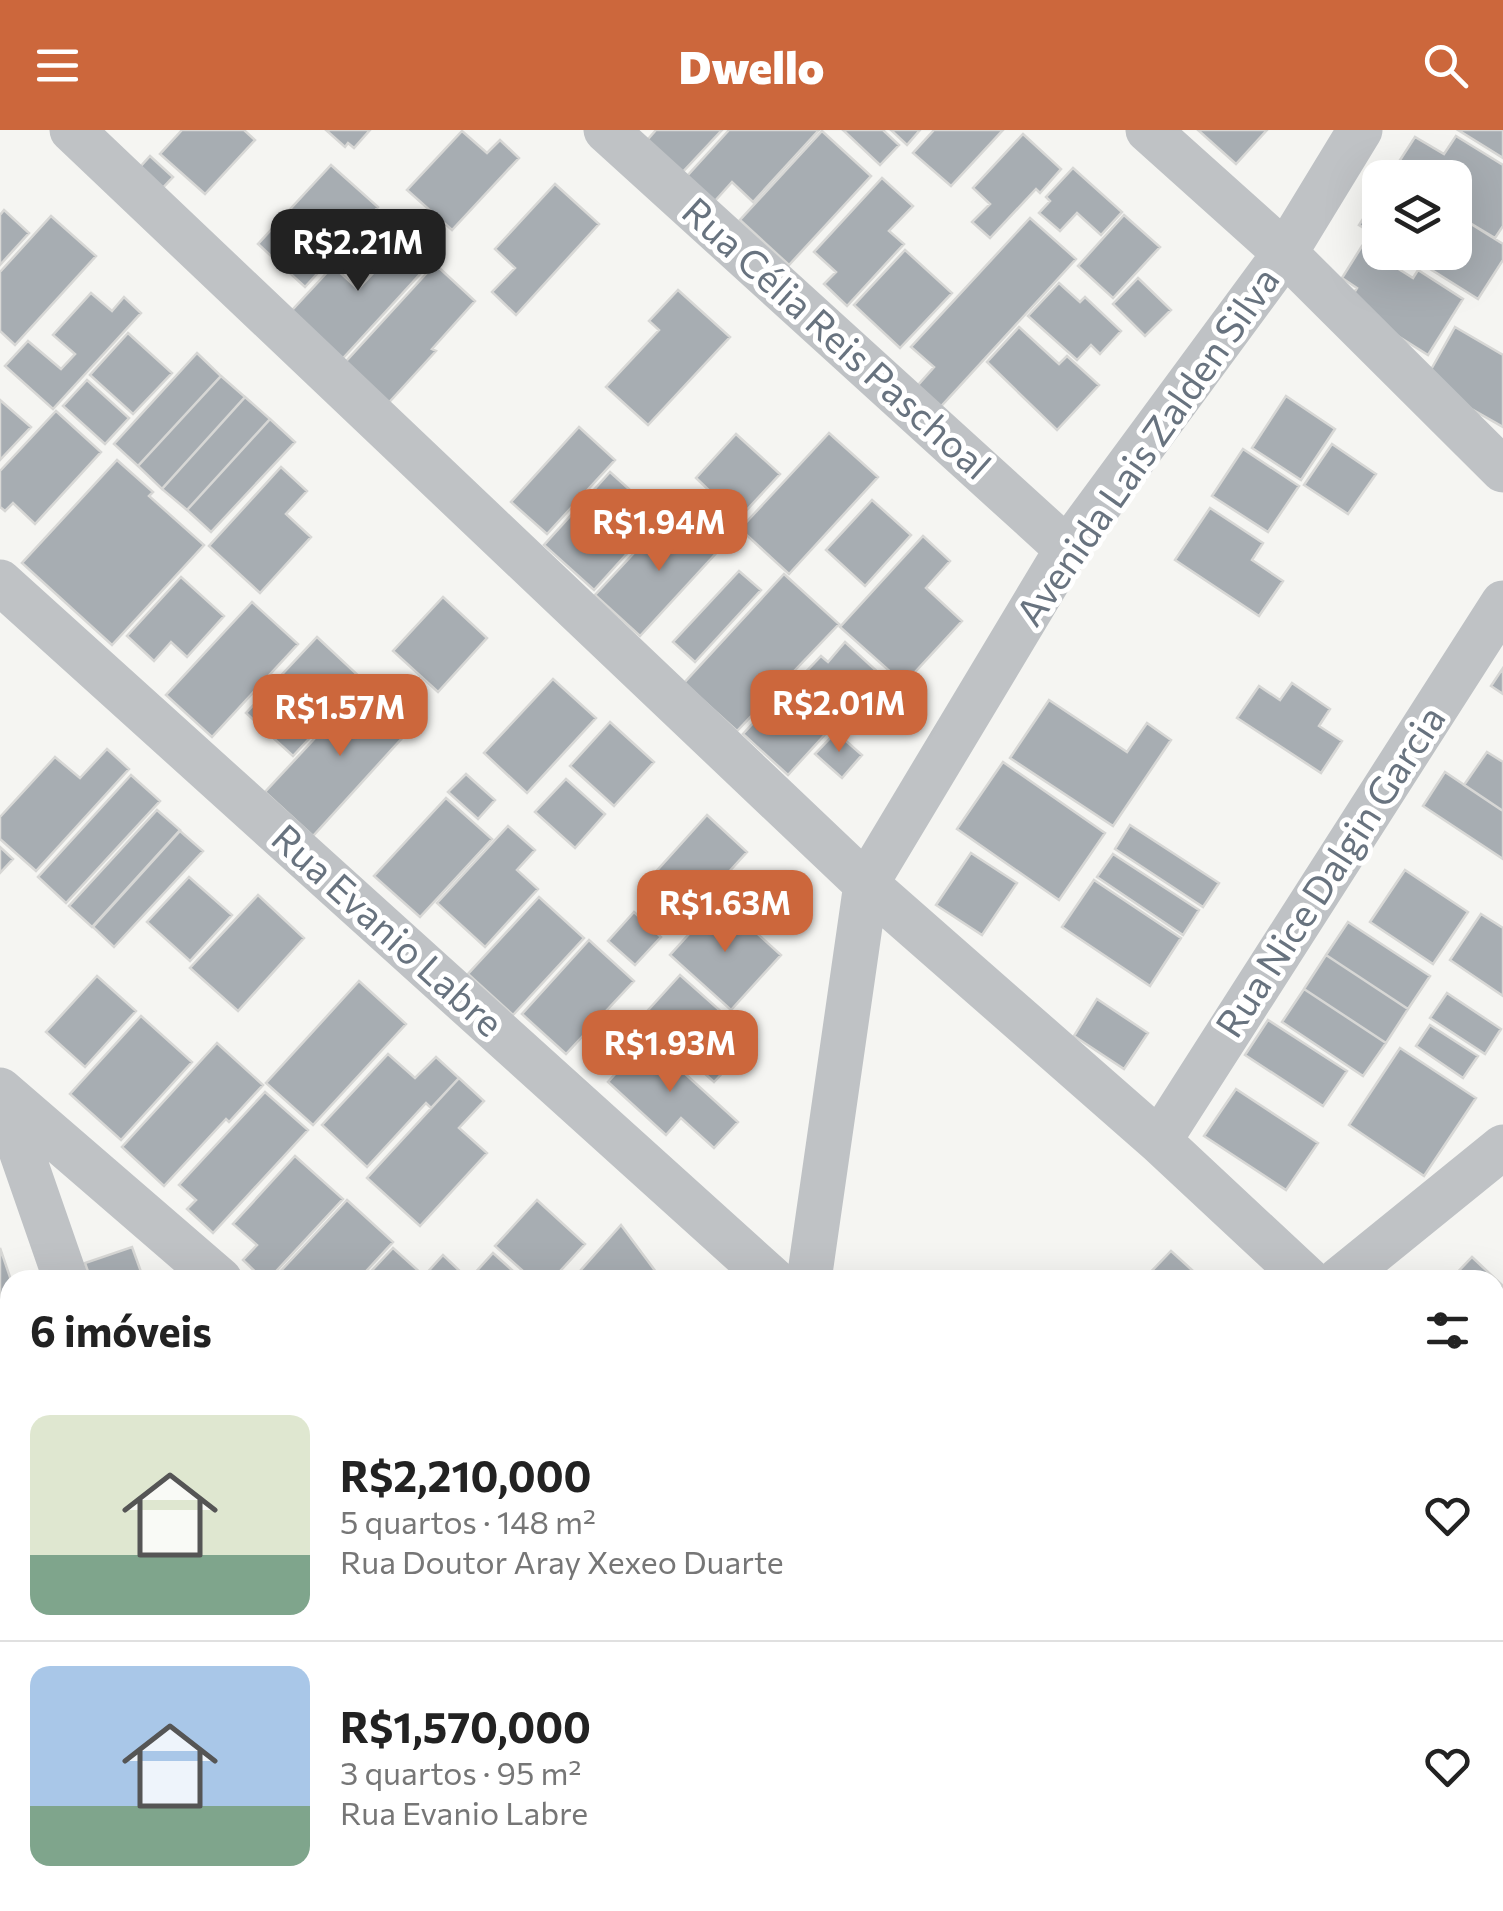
<!DOCTYPE html>
<html lang="pt">
<meta charset="utf-8">
<style>
body{margin:0;font-family:Commissioner,sans-serif;background:#f2f2f2;color:#222;height:100vh;display:flex;flex-direction:column;font-size:38px;white-space:nowrap}
*{box-sizing:border-box;margin:0}
p{font-size:32px;color:#767676}
.icon{flex:none;width:55px;height:55px;fill:none;stroke:currentColor;stroke-width:2;stroke-linecap:round;stroke-linejoin:round}
.map{position:relative;flex:1;overflow:hidden}
.sheet{position:absolute;left:0px;top:1140px;width:1505px;height:642px;display:flex;flex-direction:column;background:#fff;border-radius:30px 30px 0 0;box-shadow:0 10px 40px #0002}
.sheet>*{flex:none}
.tools{position:absolute;left:1362px;top:30px;display:grid;gap:20px}
.tools a{display:grid;place-items:center;width:110px;height:110px;border-radius:20px;background:#fff;box-shadow:0 10px 40px #0002;font-size:50px}
.price{position:absolute;translate:-50% -85px;padding:0 22px;border-radius:20px;background:#cc673c;color:#fff;font-size:32px;line-height:65px;filter:drop-shadow(0 2px 5px #0008)}
.price::after{content:'';position:absolute;left:50%;top:60px;width:30px;height:22px;margin-left:-15px;background:inherit;clip-path:polygon(0 0,100% 0,50% 100%)}
.price.selected{background:#222;color:#fff}
ul{padding:0;list-style:none}
li{display:flex;align-items:center;gap:30px;height:250px;padding:0 30px}
li+li{border-top:2px solid #e0e0e0}
li span{display:grid;place-items:center;flex:none;width:280px;height:200px;border-radius:20px;color:#555}
li>.icon{margin-inline-start:auto}
span .icon{width:120px;height:120px;fill:#fffc;stroke-width:1}
li b{font-size:42px}
h2{display:flex;justify-content:space-between;align-items:center;height:120px;padding:0 30px;font-size:42px}
header{display:flex;justify-content:space-between;align-items:center;height:130px;padding:0 30px;background:#cc673c;color:#fff;font-size:45px;font-weight:800}
.map>svg:first-child{display:block}
.building{fill:#a7adb2;stroke:#d7d7d5;stroke-width:2.5}
.lines{fill:none;stroke-linecap:round;stroke-linejoin:round}
.minor{stroke:#bfc2c5;stroke-width:45}
.labels{text-anchor:middle;stroke-width:10;stroke-linejoin:round;paint-order:stroke}
.street-label{font-size:38px;fill:#68737f;stroke:#fff}
</style>
<header><svg class="icon" aria-label="menu" viewBox="0 0 24 24"><path d="M4 6h16M4 12h16M4 18h16"/></svg>Dwello<svg class="icon" aria-label="search" viewBox="0 0 24 24"><circle cx="10" cy="10" r="6"/><path d="M15 15l6 6"/></svg></header>
<div class="map">
<svg width="1503" height="1781" viewBox="0 0 1503 1781">
<rect width="100%" height="100%" fill="#f5f5f2"/>
<path class="building" d="M 182,0 L 244,0 L 255,10 L 205,64 L 160,24 Z
M 326,0 L 370,0 L 354,18 L 348,13 L 345,17 Z
M 656,0 L 722,0 L 677,48 L 642,16 Z
M 729,0 L 819,0 L 753,72 L 732,52 L 705,82 L 678,56 Z
M 843,0 L 883,0 L 899,15 L 880,35 Z
M 891,0 L 920,0 L 907,15 Z
M 934,0 L 1003,0 L 951,56 L 913,23 Z
M 1198,0 L 1267,0 L 1236,34 Z
M 1458,0 L 1503,0 L 1503,28 Z
M 462,1 L 487,23 L 500,10 L 519,28 L 452,100 L 407,60 Z
M 822,1 L 871,46 L 789,135 L 740,90 Z
M 1023,4 L 1061,39 L 1040,63 L 1036,59 L 990,108 L 972,92 L 990,74 L 973,58 Z
M 1456,6 L 1503,35 L 1503,96 L 1495,108 L 1455,84 L 1455,48 L 1397,48 L 1391,44 L 1415,7 L 1444,24 Z
M 150,26 L 173,47 L 154,67 L 131,47 Z
M 331,35 L 378,77 L 305,157 L 258,114 Z
M 1073,38 L 1122,82 L 1101,105 L 1077,83 L 1060,101 L 1039,83 L 1050,71 L 1046,67 Z
M 882,48 L 913,76 L 889,101 L 904,114 L 847,176 L 824,154 L 836,142 L 814,122 Z
M 555,54 L 599,94 L 516,185 L 492,162 L 515,138 L 495,119 Z
M 1380,62 L 1380,108 L 1359,95 Z
M 4,80 L 29,103 L 0,135 L 0,85 Z
M 1455,84 L 1503,114 L 1503,130 L 1478,169 L 1403,122 L 1455,122 Z
M 382,85 L 432,131 L 334,238 L 283,190 L 333,136 L 358,159 L 376,140 L 352,118 Z
M 1124,85 L 1160,117 L 1113,168 L 1078,136 Z
M 51,86 L 96,126 L 15,215 L 0,201 L 0,142 Z
M 1030,88 L 1076,129 L 934,284 L 911,263 L 934,237 L 911,217 Z
M 1362,116 L 1413,148 L 1418,140 L 1463,169 L 1428,225 L 1347,174 L 1357,158 L 1342,148 Z
M 905,120 L 952,163 L 900,218 L 854,175 Z
M 435,134 L 475,171 L 432,219 L 436,221 L 383,279 L 339,239 Z
M 1138,148 L 1171,180 L 1145,206 L 1113,174 Z
M 1059,153 L 1080,172 L 1085,167 L 1121,201 L 1100,224 L 1091,215 L 1077,230 L 1028,186 Z
M 678,160 L 730,207 L 648,295 L 606,257 L 659,200 L 649,191 Z
M 91,163 L 112,181 L 124,167 L 141,183 L 53,279 L 5,236 L 28,211 L 61,239 L 75,224 L 53,205 Z
M 1019,197 L 1059,234 L 1067,226 L 1099,255 L 1057,300 L 987,232 Z
M 1455,197 L 1503,225 L 1503,297 L 1424,252 Z
M 128,203 L 172,243 L 133,284 L 90,245 Z
M 197,223 L 221,246 L 138,336 L 114,314 Z
M 221,246 L 245,267 L 162,359 L 138,336 Z
M 87,250 L 129,288 L 105,314 L 63,276 Z
M 1286,266 L 1335,299 L 1301,350 L 1252,318 Z
M 245,267 L 270,289 L 187,380 L 162,359 Z
M 0,270 L 31,297 L 0,330 Z
M 56,281 L 101,322 L 35,394 L 13,373 L 5,381 L 0,377 L 0,341 Z
M 270,289 L 295,312 L 211,402 L 187,380 Z
M 579,297 L 615,330 L 547,404 L 511,372 Z
M 829,303 L 878,347 L 789,444 L 740,399 Z
M 736,304 L 780,344 L 732,396 L 708,373 L 715,366 L 696,348 Z
M 1332,314 L 1376,344 L 1348,384 L 1304,355 Z
M 1243,319 L 1299,356 L 1268,402 L 1212,366 Z
M 117,330 L 153,362 L 149,366 L 204,415 L 112,515 L 22,433 Z
M 281,337 L 307,361 L 286,384 L 311,407 L 260,463 L 209,416 Z
M 610,342 L 660,387 L 594,460 L 544,415 Z
M 872,370 L 911,405 L 865,456 L 826,420 Z
M 1210,378 L 1263,413 L 1252,430 L 1283,451 L 1259,486 L 1175,430 Z
M 709,387 L 731,407 L 640,506 L 595,465 L 660,395 L 683,416 Z
M 923,406 L 950,431 L 926,458 L 962,491 L 904,554 L 840,497 Z
M 739,441 L 761,460 L 695,532 L 673,512 Z
M 784,444 L 839,494 L 737,601 L 684,553 Z
M 181,447 L 224,486 L 187,527 L 171,512 L 154,531 L 127,506 Z
M 443,467 L 487,508 L 438,562 L 393,521 Z
M 252,472 L 298,514 L 212,607 L 166,565 Z
M 317,507 L 363,550 L 293,626 L 246,583 Z
M 845,512 L 905,567 L 888,586 L 883,582 L 864,602 L 843,583 L 850,576 L 837,564 L 831,572 L 802,546 L 821,526 L 828,532 Z
M 1503,538 L 1503,564 L 1491,556 Z
M 795,548 L 840,588 L 788,645 L 743,604 Z
M 553,549 L 596,588 L 527,663 L 484,623 Z
M 367,552 L 414,595 L 313,706 L 265,662 Z
M 1292,553 L 1330,579 L 1319,596 L 1342,611 L 1321,643 L 1237,588 L 1259,556 L 1280,570 Z
M 1049,570 L 1127,622 L 1147,593 L 1171,610 L 1113,696 L 1010,628 Z
M 610,592 L 654,632 L 614,676 L 570,636 Z
M 836,602 L 862,625 L 842,648 L 815,624 Z
M 107,619 L 129,639 L 36,741 L 0,709 L 0,687 L 55,627 L 80,648 Z
M 1487,622 L 1503,632 L 1503,681 L 1464,655 Z
M 1003,632 L 1105,703 L 1059,770 L 957,699 Z
M 1445,642 L 1503,681 L 1503,729 L 1423,676 Z
M 466,644 L 495,670 L 478,689 L 448,662 Z
M 131,645 L 160,671 L 66,773 L 38,747 Z
M 566,649 L 605,684 L 575,718 L 535,682 Z
M 446,668 L 492,709 L 420,787 L 374,746 Z
M 157,680 L 180,700 L 92,797 L 69,776 Z
M 707,685 L 747,722 L 684,791 L 644,755 Z
M 1130,695 L 1219,753 L 1203,777 L 1115,719 Z
M 508,696 L 535,720 L 517,740 L 538,759 L 485,817 L 437,773 Z
M 180,701 L 203,721 L 114,817 L 93,797 Z
M 0,717 L 13,729 L 0,743 Z
M 971,723 L 1017,753 L 982,805 L 936,775 Z
M 1113,724 L 1199,780 L 1183,805 L 1097,747 Z
M 1405,740 L 1468,782 L 1433,834 L 1370,792 Z
M 189,747 L 232,785 L 190,831 L 147,792 Z
M 1094,750 L 1181,808 L 1150,856 L 1062,797 Z
M 258,765 L 304,808 L 238,881 L 190,838 Z
M 539,767 L 584,808 L 513,885 L 468,844 Z
M 720,770 L 781,825 L 731,880 L 670,825 Z
M 634,782 L 661,807 L 635,835 L 608,811 Z
M 1481,784 L 1503,798 L 1503,866 L 1450,830 Z
M 1348,792 L 1430,846 L 1408,879 L 1326,825 Z
M 589,810 L 634,851 L 566,924 L 522,884 Z
M 1326,825 L 1408,879 L 1386,913 L 1304,859 Z
M 680,845 L 753,910 L 714,952 L 642,887 Z
M 97,846 L 136,881 L 85,937 L 46,902 Z
M 359,851 L 406,894 L 313,995 L 266,953 Z
M 1304,859 L 1386,913 L 1363,946 L 1282,892 Z
M 1447,863 L 1501,899 L 1485,924 L 1430,888 Z
M 1097,869 L 1148,903 L 1124,939 L 1074,906 Z
M 141,886 L 192,932 L 121,1010 L 70,964 Z
M 1268,890 L 1347,941 L 1323,976 L 1245,925 Z
M 1430,895 L 1478,926 L 1463,948 L 1416,916 Z
M 647,909 L 738,992 L 714,1018 L 681,988 L 666,1005 L 608,952 Z
M 217,913 L 263,955 L 229,992 L 226,989 L 164,1056 L 122,1017 Z
M 1400,918 L 1476,968 L 1424,1046 L 1349,995 Z
M 388,924 L 415,948 L 436,927 L 459,948 L 431,978 L 426,973 L 367,1037 L 322,995 Z
M 459,948 L 484,971 L 459,998 L 487,1023 L 420,1096 L 367,1048 Z
M 1236,959 L 1318,1013 L 1286,1060 L 1204,1006 Z
M 265,962 L 308,1000 L 213,1103 L 187,1079 L 196,1070 L 179,1055 Z
M 295,1026 L 343,1069 L 268,1150 L 264,1150 L 243,1130 L 257,1115 L 233,1094 Z
M 347,1070 L 393,1112 L 358,1150 L 282,1150 L 277,1145 Z
M 537,1070 L 585,1114 L 552,1150 L 533,1150 L 495,1116 Z
M 621,1095 L 662,1150 L 572,1150 Z
M 132,1117 L 144,1150 L 91,1150 L 85,1133 Z
M 0,1118 L 11,1150 L 10,1168 L 0,1172 Z
M 393,1118 L 424,1146 L 443,1125 L 466,1147 L 463,1150 L 363,1150 Z
M 1171,1121 L 1203,1150 L 1143,1150 Z
M 493,1123 L 523,1150 L 478,1150 L 473,1145 Z
M 1472,1127 L 1503,1156 L 1503,1189 L 1495,1198 L 1495,1150 L 1450,1150 Z
M 0,1184 L 10,1210 L 10,1234 L 0,1237 Z
M 10,1245 L 10,1307 L 5,1309 L 0,1295 L 0,1249 Z
M 10,1315 L 10,1375 L 0,1378 L 0,1319 Z
M 10,1385 L 10,1445 L 0,1448 L 0,1389 Z
M 10,1493 L 10,1527 L 0,1531 L 0,1496 Z
M 10,1535 L 10,1603 L 6,1604 L 0,1586 L 0,1538 Z
M 7,1618 L 10,1625 L 10,1731 L 0,1734 L 0,1621 Z
M 10,1742 L 10,1772 L 64,1772 L 67,1781 L 0,1781 L 0,1746 Z
M 81,1772 L 121,1772 L 97,1781 L 84,1781 Z
M 152,1772 L 209,1772 L 212,1781 L 128,1781 Z
M 491,1772 L 548,1772 L 557,1781 L 499,1781 Z
M 569,1772 L 631,1772 L 623,1781 L 578,1781 Z
M 682,1772 L 759,1772 L 751,1781 L 674,1781 Z
M 963,1772 L 1030,1772 L 1022,1781 L 962,1781 L 958,1778 Z
M 1134,1772 L 1152,1772 L 1161,1781 L 1126,1781 Z
M 1207,1772 L 1227,1772 L 1219,1781 Z"/>
<g class="lines">
<path class="minor" d="M 72,0 L 866,754 L 1159,1011 L 1308,1150
M 606,0 L 1067,419
M 1148,0 L 1285,123 L 1503,340
M 0,452 L 773,1150
M 0,960 L 220,1150
M 1,963 L 66,1150
M 1159,1011 L 1503,473
M 809,1150 L 866,754 L 1067,419 L 1285,123 L 1360,0
M 1339,1150 L 1503,1017
M 1495,1321 L 1503,1328
M 284,1772 L 287,1781
M 914,1772 L 923,1781
M 1464,1772 L 1473,1781
M 443,1781 L 449,1772"/>
</g>
<g class="labels">
<g class="street-label">
<text transform="translate(836 209) rotate(42)" y="13">Rua Célia Reis Paschoal</text>
<text transform="translate(1148 317) rotate(-55)" y="13">Avenida Lais Zalden Silva</text>
<text transform="translate(1331 742) rotate(-57)" y="13">Rua Nice Dalgin Garcia</text>
<text transform="translate(387 801) rotate(42)" y="13">Rua Evanio Labre</text>
</g>
</g>
</svg>
<div class="tools">
<a><svg class="icon" aria-label="layers" viewBox="0 0 24 24"><path d="M12 4l9 5-9 5-9-5zM3 14l9 5 9-5"/></svg></a>
</div>
<b class="price selected" style="left:358px;top:164px">R$2.21M</b>
<b class="price" style="left:659px;top:444px">R$1.94M</b>
<b class="price" style="left:839px;top:625px">R$2.01M</b>
<b class="price" style="left:340px;top:629px">R$1.57M</b>
<b class="price" style="left:725px;top:825px">R$1.63M</b>
<b class="price" style="left:670px;top:965px">R$1.93M</b>
<section class="sheet">
<h2>6 imóveis<svg class="icon" aria-label="filters" viewBox="0 0 24 24"><path d="M4 7h16M4 17h16"/><circle cx="9" cy="7" r="2"/><circle cx="15" cy="17" r="2"/></svg></h2>
<ul>
<li><span style="background:linear-gradient(#dfe7d0 70%,#7fa58c 0)"><svg class="icon" aria-label="home" viewBox="0 0 24 24"><path d="M3 11l9-7 9 7M6 9v11h12V9"/></svg></span><div><b>R$2,210,000</b><p>5 quartos · 148 m²</p><p>Rua Doutor Aray Xexeo Duarte</p></div><svg class="icon" aria-label="heart" viewBox="0 0 24 24"><path d="M12 20l-8-8c-3-5 5-10 8-4 3-6 11-1 8 4z"/></svg></li>
<li><span style="background:linear-gradient(#a9c7e8 70%,#7fa58c 0)"><svg class="icon" aria-label="home" viewBox="0 0 24 24"><path d="M3 11l9-7 9 7M6 9v11h12V9"/></svg></span><div><b>R$1,570,000</b><p>3 quartos · 95 m²</p><p>Rua Evanio Labre</p></div><svg class="icon" aria-label="heart" viewBox="0 0 24 24"><path d="M12 20l-8-8c-3-5 5-10 8-4 3-6 11-1 8 4z"/></svg></li>
</ul>
</section>
</div>
